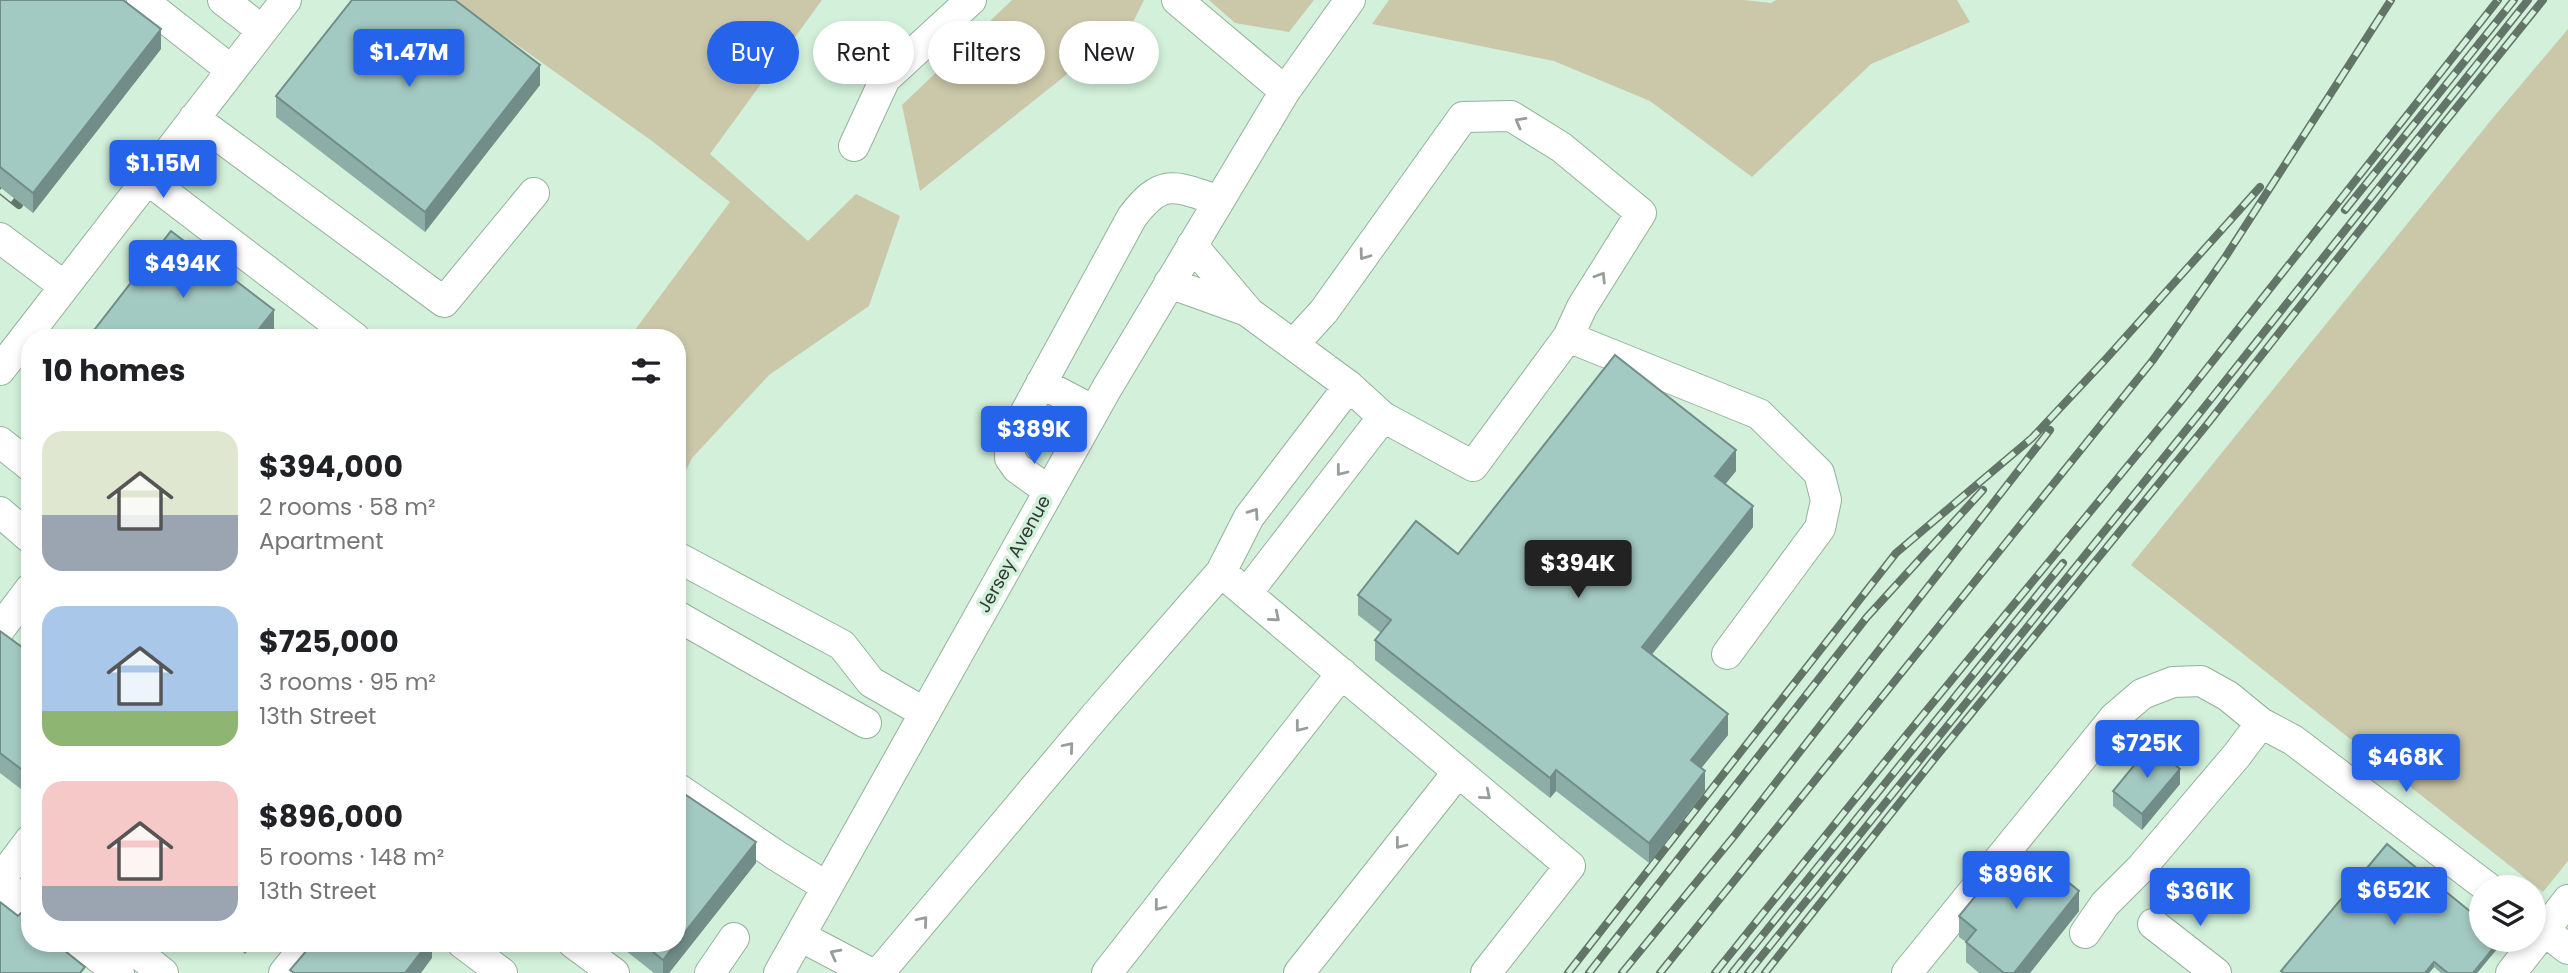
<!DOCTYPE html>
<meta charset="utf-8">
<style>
body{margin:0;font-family:Poppins,sans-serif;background:#f2f2f2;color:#202124;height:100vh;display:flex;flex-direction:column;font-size:26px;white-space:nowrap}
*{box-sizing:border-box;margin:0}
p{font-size:23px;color:#757577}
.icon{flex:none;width:38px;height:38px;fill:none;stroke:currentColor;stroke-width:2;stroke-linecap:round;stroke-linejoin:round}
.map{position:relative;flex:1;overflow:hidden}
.drawer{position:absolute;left:21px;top:329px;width:665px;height:623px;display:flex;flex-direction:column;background:#fff;border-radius:28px;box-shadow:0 4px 10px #0003}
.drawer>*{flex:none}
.hud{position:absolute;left:707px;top:21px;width:665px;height:63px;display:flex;gap:14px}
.controls{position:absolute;left:2469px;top:875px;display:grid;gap:14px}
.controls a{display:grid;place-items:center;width:77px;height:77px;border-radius:50%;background:#fff;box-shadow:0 4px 10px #0003;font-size:35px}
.price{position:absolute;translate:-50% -60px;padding:0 16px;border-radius:7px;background:#2563eb;color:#fff;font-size:23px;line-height:46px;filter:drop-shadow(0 2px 4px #0008)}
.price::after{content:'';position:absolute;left:50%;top:42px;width:21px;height:16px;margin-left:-10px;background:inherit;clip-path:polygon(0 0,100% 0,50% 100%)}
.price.on{background:#222;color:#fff}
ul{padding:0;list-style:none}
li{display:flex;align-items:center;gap:21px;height:175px;padding:0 21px}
li span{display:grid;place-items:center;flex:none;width:196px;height:140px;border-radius:21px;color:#555}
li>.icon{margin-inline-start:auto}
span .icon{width:84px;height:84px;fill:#fffc;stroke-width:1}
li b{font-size:30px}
h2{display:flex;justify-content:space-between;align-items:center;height:84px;padding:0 21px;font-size:30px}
.chip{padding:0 24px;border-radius:32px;background:#fff;box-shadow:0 4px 10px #0003;font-size:24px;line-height:63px}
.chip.on{background:#2563eb;color:#fff}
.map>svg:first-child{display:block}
.green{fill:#cbc7a9}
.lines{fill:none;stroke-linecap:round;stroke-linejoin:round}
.minor-casing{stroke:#95b19d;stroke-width:32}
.minor{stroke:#fff;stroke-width:30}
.rail-casing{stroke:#637568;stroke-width:8}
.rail{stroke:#d2f0da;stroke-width:5;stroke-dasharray:16;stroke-linecap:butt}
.wall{fill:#8caea7}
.shaded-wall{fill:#728d88}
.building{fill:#a3cac2;stroke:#728d88;stroke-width:2}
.oneway{stroke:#979d98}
.labels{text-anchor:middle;stroke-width:7;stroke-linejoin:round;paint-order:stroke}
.street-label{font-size:18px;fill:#2f3b32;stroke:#d2f0da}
</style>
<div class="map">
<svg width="2568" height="973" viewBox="0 0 2568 973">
<rect width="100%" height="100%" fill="#d2f0da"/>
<path class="green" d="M 454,0 L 822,0 L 710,154 L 808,241 L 856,194 L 900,216 L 869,306 L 769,375 L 692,458 L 677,489 L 677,338 L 629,338 L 730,202 L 652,141 Z
M 1012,0 L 1144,0 L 1133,22 L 920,191 L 902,105 Z
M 1209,0 L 1314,0 L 1289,32 L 1235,23 Z
M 1389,0 L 1744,0 L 1771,3 L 1776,0 L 1957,0 L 1970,22 L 1871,64 L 1752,177 L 1650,101 L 1554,61 L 1372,24 Z
M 2568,29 L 2568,861 L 2543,892 L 2131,565 L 2492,119 Z"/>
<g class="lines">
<g class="minor-casing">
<path id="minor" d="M 142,0 L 231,70
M 223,0 L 262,30
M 1177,0 L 1285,91
M 194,118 L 444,302 L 534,193
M 854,146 L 885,79 L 971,0
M 147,179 L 355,338
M 0,238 L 64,286
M 1192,245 L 1247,310
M 1169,283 L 1247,311 L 1349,386 L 1383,417 L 1473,466 L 1568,337 L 1759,414 L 1819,473 L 1826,500 L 1820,528 L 1727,654
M 1294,344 L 1324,311 L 1463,117 L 1511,116 L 1561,147 L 1641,213 L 1582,307 L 1568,337
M 0,370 L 286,0
M 1041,383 L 1094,411
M 0,442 L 30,466
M 1049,491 L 1017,468 L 1010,458 L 1010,441 L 1132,217 C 1163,176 1175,187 1218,200
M 0,512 L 30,538
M 677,557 L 842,645 L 871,682 L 925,713
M 1221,572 L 1249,517 L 1349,386
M 1247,593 L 1383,417
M 677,616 L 866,723
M 0,629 L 30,589
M 2261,723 L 2293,740 L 2487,887
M 677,788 L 777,856 L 827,887
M 0,880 L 30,840
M 0,882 L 30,905
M 2534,923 L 2568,949
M 2153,924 L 2216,973
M 800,936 L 870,973
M 80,943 L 119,973
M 125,943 L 163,973
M 462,943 L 502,973
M 573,943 L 614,973
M 284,973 L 308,943
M 710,973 L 734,938
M 779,973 L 1107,388 L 1285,91 L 1350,0
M 879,973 L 1096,715 L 1221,572 L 1570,866 L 1486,973
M 1107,973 L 1342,673
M 1299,973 L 1458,772
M 1907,973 L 2114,718 L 2142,694 L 2173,682 L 2201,681 L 2228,696 L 2261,723 L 2237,755 L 2142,867 L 2105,904 L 2085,933
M 2511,973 L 2568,900"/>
</g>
<use href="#minor" class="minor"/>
<g class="rail-casing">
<path id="rail" d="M 0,190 L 19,205
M 2345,210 L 2514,0
M 1568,973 L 1896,553 L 2032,438 L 2105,360 L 2260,187
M 1589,973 L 1867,617 L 1983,490
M 1622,973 L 1735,835 L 2050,430
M 1660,973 L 2153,360 L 2226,256 L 2391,0
M 1715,973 L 1908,733 L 2182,400 L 2498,0
M 1732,973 L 2063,563
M 1748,973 L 2199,414 L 2528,0
M 1765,973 L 1935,758 L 2209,422 L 2441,127 L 2543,0"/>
</g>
<use href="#rail" class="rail"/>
</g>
<path class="wall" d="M 0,0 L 161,49 L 33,213 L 0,187 Z
M 540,85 L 425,232 L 276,117 L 276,96 Z
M 30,412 L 30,443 L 24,439 L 24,419 Z
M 1736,471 L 1725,484 L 1753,527 L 1652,654 L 1728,735 L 1701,768 L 1705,791 L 1649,863 L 1556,791 L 1550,798 L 1375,660 L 1375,640 L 1381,633 L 1358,615 L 1358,595 L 1458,554 Z
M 0,631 L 30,653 L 30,796 L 0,773 Z
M 2180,784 L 2142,830 L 2113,806 L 2113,791 Z
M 756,863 L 669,973 L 654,973 L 616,943 L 677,943 Z
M 2079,911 L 2030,973 L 1979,973 L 1966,962 L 1966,942 L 1959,937 L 1959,916 Z
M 2502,940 L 2502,943 L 2477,973 L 2441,973 L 2434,967 L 2429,973 L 2281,973 L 2281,971 Z
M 232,943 L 253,943 L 245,954 Z"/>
<path class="shaded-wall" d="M 161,29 L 161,49 L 33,213 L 33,193 Z
M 540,65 L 540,85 L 425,232 L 425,212 Z
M 274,310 L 274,330 L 268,338 L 252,338 Z
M 1736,450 L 1736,471 L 1715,497 L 1715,476 Z
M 1753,506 L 1753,527 L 1642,667 L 1642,647 Z
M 1728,714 L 1728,735 L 1691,781 L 1691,760 Z
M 2180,769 L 2180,784 L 2142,830 L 2142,814 Z
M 1556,770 L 1556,791 L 1550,798 L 1550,778 Z
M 1705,771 L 1705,791 L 1649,863 L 1649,843 Z
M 756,842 L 756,863 L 669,973 L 663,973 L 663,960 Z
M 2079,891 L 2079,911 L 2030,973 L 2014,973 Z
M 2500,940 L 2502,940 L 2502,943 L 2477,973 L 2473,973 Z
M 245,943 L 253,943 L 245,954 Z
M 428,943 L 432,943 L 432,958 L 421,973 L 405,973 Z
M 2434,962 L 2434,967 L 2429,973 L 2425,973 Z"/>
<path class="building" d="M 0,0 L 123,0 L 161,29 L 33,193 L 0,167 Z
M 352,0 L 455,0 L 540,65 L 425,212 L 276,96 Z
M 171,231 L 274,310 L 252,338 L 88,338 Z
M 1615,355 L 1736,450 L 1715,476 L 1753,506 L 1642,647 L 1728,714 L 1691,760 L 1705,771 L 1649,843 L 1556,770 L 1550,778 L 1375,640 L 1391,620 L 1358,595 L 1416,521 L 1458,554 Z
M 30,412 L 30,423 L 24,419 Z
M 0,631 L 30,653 L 30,776 L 0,753 Z
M 2151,745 L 2180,769 L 2142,814 L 2113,791 Z
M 677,789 L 756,842 L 677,942 Z
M 2387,844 L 2482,921 L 2482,940 L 2500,940 L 2473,973 L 2448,973 L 2434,962 L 2425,973 L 2284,973 L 2281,971 Z
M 2009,855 L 2025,869 L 2036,856 L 2079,891 L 2014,973 L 2004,973 L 1966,942 L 1976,930 L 1959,916 Z
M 0,902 L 18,916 L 23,911 L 30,916 L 30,943 L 62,943 L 60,947 L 85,967 L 80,973 L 0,973 Z
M 313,943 L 428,943 L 405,973 L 294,973 L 290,970 Z
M 642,943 L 676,943 L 663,960 Z"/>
<defs><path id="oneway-chevron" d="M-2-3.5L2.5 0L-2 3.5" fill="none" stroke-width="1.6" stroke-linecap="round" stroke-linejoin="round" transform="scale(1.75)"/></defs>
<g class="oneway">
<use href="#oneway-chevron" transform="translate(1520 122) rotate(-151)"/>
<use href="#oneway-chevron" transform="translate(1364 255) rotate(126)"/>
<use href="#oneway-chevron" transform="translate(1601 277) rotate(-58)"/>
<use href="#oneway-chevron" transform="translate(1341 471) rotate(128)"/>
<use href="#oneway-chevron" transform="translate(1254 513) rotate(-55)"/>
<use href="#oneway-chevron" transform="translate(1275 617) rotate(40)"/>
<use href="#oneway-chevron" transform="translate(1300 727) rotate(128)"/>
<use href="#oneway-chevron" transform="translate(1069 747) rotate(-50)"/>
<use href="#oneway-chevron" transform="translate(1486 795) rotate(40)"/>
<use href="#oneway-chevron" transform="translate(1400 844) rotate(128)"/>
<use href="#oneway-chevron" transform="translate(1159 906) rotate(128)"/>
<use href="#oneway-chevron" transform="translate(923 921) rotate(-50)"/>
<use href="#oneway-chevron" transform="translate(835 954) rotate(-152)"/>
</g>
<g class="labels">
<g class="street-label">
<text transform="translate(1014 554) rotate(-61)" y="6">Jersey Avenue</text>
</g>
</g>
</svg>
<div class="controls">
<a><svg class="icon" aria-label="layers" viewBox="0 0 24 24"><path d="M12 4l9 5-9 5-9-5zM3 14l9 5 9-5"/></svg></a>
</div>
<b class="price" style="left:409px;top:89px">$1.47M</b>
<b class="price" style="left:163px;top:200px">$1.15M</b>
<b class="price" style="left:183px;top:300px">$494K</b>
<b class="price" style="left:1034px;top:466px">$389K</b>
<b class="price on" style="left:1578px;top:600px">$394K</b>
<b class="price" style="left:2147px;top:780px">$725K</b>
<b class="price" style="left:2406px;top:794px">$468K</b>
<b class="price" style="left:2016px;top:911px">$896K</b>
<b class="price" style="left:2394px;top:927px">$652K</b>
<b class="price" style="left:2200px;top:928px">$361K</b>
<div class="hud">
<a class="chip on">Buy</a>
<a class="chip">Rent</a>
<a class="chip">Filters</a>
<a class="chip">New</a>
</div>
<section class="drawer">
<h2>10 homes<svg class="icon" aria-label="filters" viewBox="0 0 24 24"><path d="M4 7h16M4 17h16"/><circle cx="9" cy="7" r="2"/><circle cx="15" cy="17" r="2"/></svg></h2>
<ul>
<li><span style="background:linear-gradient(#dfe7d0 60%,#9aa5b1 0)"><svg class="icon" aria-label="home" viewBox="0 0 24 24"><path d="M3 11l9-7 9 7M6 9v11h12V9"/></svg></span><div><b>$394,000</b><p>2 rooms · 58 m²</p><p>Apartment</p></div></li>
<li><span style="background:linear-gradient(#a9c7e8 75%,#8fb573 0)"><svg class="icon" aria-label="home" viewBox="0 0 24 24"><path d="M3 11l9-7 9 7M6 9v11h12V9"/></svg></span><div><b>$725,000</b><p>3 rooms · 95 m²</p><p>13th Street</p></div></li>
<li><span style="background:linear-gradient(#f6c9c9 75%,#9aa5b1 0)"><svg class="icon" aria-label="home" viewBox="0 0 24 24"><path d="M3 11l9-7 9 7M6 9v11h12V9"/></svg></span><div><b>$896,000</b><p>5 rooms · 148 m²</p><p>13th Street</p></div></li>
</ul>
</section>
</div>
